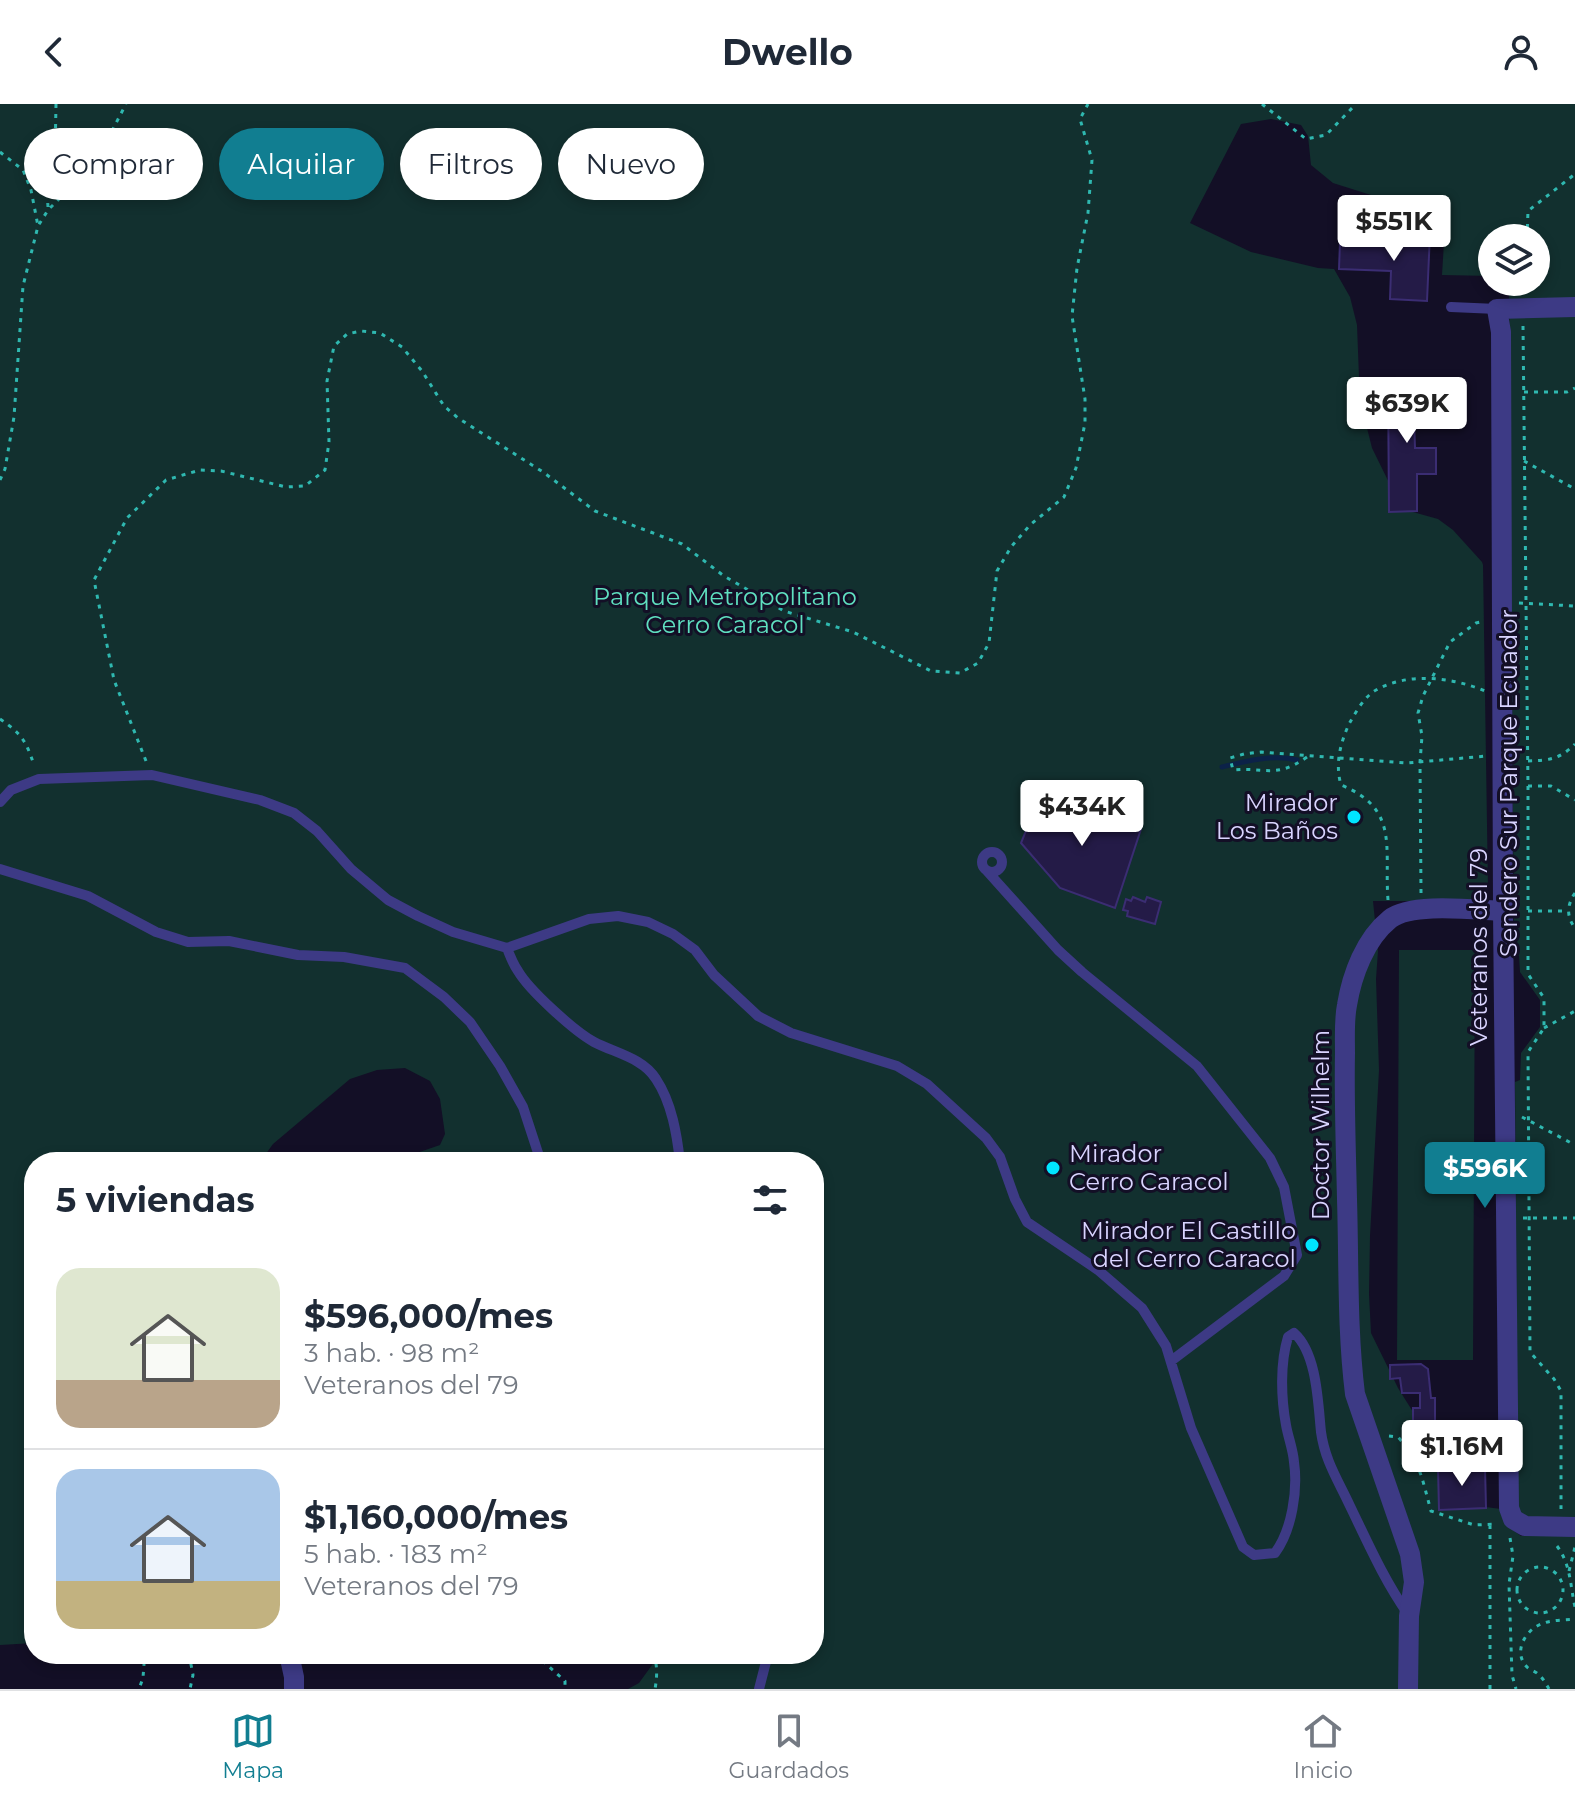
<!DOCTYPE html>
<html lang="es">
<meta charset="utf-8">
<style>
body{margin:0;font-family:Montserrat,sans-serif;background:#f2f2f3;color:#1f2937;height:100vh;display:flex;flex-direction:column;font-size:30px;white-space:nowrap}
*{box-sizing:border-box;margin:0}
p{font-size:26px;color:#747a83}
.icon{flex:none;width:44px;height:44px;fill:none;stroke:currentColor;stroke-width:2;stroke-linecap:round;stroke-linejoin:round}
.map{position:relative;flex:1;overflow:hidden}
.sheet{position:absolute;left:24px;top:1048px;width:800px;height:512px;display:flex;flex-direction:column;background:#fff;border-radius:32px;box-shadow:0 4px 12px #0003}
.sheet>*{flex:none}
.banner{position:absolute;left:24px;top:24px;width:800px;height:72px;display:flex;gap:16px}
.fabs{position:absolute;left:1478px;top:120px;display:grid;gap:16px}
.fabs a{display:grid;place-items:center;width:72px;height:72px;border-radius:50%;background:#fff;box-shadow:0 4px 12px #0003;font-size:40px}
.price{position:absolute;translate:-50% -68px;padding:0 18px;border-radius:8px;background:#fff;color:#222;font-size:26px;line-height:52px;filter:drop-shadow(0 2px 4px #0008)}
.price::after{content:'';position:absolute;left:50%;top:48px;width:24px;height:18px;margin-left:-12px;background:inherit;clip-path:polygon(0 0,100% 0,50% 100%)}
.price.on{background:#117e91;color:#fff}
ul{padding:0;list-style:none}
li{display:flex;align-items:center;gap:24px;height:200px;padding:0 32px}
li+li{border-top:2px solid #e0e1e3}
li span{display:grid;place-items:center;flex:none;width:224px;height:160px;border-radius:24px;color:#555}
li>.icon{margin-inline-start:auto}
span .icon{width:96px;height:96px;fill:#fffc;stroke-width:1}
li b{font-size:34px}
h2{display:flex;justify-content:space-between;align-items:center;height:96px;padding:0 32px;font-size:34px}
.pill{padding:0 28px;border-radius:36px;background:#fff;box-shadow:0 4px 12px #0003;font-size:28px;line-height:72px}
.pill.on{background:#117e91;color:#fff}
header{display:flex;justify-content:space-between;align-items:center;height:104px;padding:0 32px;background:#fff;font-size:36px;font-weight:700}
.dock{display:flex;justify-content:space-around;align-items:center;height:112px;border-top:2px solid #e0e1e3;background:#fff;font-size:22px;color:#747a83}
.dock a{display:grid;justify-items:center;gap:4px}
.dock .on{color:#117e91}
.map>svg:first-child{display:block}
.green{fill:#12302f}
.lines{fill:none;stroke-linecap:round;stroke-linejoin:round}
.stream{stroke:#0c2248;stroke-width:5}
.building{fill:#241b47;stroke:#3b2d73;stroke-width:2}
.path{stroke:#2fb8b0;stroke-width:3;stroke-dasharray:4 6;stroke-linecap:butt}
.service{stroke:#3d3a85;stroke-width:10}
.minor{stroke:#3d3a85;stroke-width:20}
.poi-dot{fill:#00e5ff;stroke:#130f26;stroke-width:3}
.labels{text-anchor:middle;stroke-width:6;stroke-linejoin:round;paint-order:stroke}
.park-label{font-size:24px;fill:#5fe0c0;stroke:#130f26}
.street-label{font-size:24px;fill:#d9d4ff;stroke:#130f26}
.poi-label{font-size:24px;fill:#d9d4ff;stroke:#130f26;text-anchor:end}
</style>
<header><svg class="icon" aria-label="back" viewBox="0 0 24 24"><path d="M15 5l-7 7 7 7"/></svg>Dwello<svg class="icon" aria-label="person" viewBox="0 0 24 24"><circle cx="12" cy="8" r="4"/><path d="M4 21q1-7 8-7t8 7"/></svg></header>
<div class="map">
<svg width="1575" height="1585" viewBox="0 0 1575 1585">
<rect width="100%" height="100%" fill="#130f26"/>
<path class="green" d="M 0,0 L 1575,0 L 1575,1413 L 1526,1413 L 1518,1407 L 1515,978 L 1520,976 L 1521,949 L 1540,923 L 1540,896 L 1520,868 L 1519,852 L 1514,850 L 1509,178 L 1536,178 L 1536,134 L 1492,134 L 1492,172 L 1442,171 L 1445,122 L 1390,97 L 1333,79 L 1311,61 L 1308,32 L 1301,21 L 1271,15 L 1241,20 L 1190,119 L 1251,148 L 1318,164 L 1334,165 L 1350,193 L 1357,221 L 1359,273 L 1364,312 L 1372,344 L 1402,405 L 1438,415 L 1453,426 L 1482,458 L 1483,461 L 1488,785 C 1485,794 1481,797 1472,797 L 1373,797 L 1378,847 L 1376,875 L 1379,966 L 1370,1132 L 1369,1190 L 1371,1229 L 1398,1284 L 1420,1319 L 1456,1395 L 1478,1402 L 1501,1405 L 1510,1424 L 1521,1432 L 1575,1432 L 1575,1585 L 628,1585 L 639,1579 L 660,1550 L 814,1550 L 814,1058 L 402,1058 L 411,1051 L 440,1041 L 445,1030 L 440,995 L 430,977 L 405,964 L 377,966 L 350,975 L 273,1040 L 260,1058 L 34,1058 L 34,1539 L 0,1541 Z
M 1399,846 L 1475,846 L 1473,1256 L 1397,1256 Z"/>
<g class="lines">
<path class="stream" d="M 1222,663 C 1246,657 1273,650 1297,656"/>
</g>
<path class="building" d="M 1392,128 L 1430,129 L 1427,197 L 1390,195 L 1391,167 L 1339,165 L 1340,138 L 1391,140 Z
M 1388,277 L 1414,277 L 1414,289 L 1434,289 L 1434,312 L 1414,313 L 1415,344 L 1436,344 L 1436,370 L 1417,370 L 1417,407 L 1389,408 Z
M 1066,694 L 1141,725 L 1115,804 L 1060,784 L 1021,739 L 1038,697 Z
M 1133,793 L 1145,798 L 1147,793 L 1161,798 L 1155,820 L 1127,812 L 1128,807 L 1123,806 L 1126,795 L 1131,797 Z
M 1421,1260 L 1428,1265 L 1431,1294 L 1435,1294 L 1435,1320 L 1413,1322 L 1413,1304 L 1420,1304 L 1420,1289 L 1402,1289 L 1400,1274 L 1390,1275 L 1390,1261 Z
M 1477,1363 L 1485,1363 L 1486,1404 L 1439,1406 L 1438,1364 Z"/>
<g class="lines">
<path class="path" d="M 1262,0 L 1306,35 L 1326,31 L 1356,0
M 0,48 L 23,66 L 31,86 L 38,122
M 48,103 L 47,88 L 55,52 L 56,0
M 1527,134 L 1528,107 L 1575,70
M 1523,222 L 1528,682 L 1528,870 L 1544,894 L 1544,924 L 1528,948 L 1530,1248 L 1554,1275 L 1561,1287 L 1561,1405
M 1524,288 L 1567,288 L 1575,284
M 1524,357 L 1575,385
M 0,376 L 5,365 L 14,313 L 23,182 L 38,122 L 48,106 L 60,94 L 81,78 L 103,44 L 126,0
M 1519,499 L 1575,502
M 0,615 C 22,630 26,637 34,661
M 1307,653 C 1276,675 1266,663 1233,666 L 1230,654 L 1244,650 L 1261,648 L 1407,659 L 1487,652
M 146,657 L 114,576 L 94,476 L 127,414 L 166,376 L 200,366 L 221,367 L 286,383 L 305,382 L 325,366 L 329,338 L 327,277 L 334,242 L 347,230 L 361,227 L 380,229 L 402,243 L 422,267 L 444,302 L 458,314 L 543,368 L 595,407 L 682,440 L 724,472 L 784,507 L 853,528 L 931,567 L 960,569 L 978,559 L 989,539 L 997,467 L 1011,443 L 1030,421 L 1064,393 L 1076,364 L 1085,319 L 1085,295 L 1072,212 L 1077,164 L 1088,109 L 1092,56 L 1080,15 L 1088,0
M 1528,657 C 1549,656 1559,656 1575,640
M 1528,682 L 1551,682 L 1575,696
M 1421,789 L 1420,658 L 1422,632 L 1418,609 L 1423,592 L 1450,538 L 1476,519 L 1485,517
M 1575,789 C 1567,801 1566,812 1575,824
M 1388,796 C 1384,744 1400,705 1341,681 C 1335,660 1340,640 1349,620 C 1356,608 1364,593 1376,586 C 1408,568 1452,573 1485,587
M 1528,807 L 1568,807
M 1544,924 L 1575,907
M 1522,1013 L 1575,1041
M 1523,1114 L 1575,1114
M 1389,1332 L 1398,1333 C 1421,1359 1422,1375 1431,1407 L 1474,1421 L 1497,1420
M 1510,1434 L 1513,1452 L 1509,1480 L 1512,1571 L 1516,1585
M 1557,1442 C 1571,1461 1570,1481 1575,1503
M1517 1486a23 23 0 1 1 46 0a23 23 0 1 1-46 0Z
M 1569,1467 L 1575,1443
M 137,1550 L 144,1560 L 143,1574 L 139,1585
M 189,1550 L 193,1571 L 190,1585
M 535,1550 L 565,1577 L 565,1585
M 653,1550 C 658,1560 657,1574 655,1585
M 1490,1585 L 1490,1421
M 1549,1585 C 1546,1580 1543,1574 1538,1570 C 1535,1567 1530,1566 1527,1563 C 1512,1548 1526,1524 1544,1519 C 1553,1516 1565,1516 1575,1515"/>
<path class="service" d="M 1451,203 L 1497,205
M 0,698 L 11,686 L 39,675 L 152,671 L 260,696 L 294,709 L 317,727 L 351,765 L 388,796 L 418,812 L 453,828 L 507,844
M982 758a10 10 0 1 1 20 0a10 10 0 1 1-20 0Z
M 0,765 L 88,792 L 156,828 L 188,838 L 229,837 L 298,851 L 344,853 L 405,864 L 444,893 L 470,918 L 500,962 L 523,1003 L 541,1058
M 987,767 L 1058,846 L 1082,868 L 1197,962 L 1270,1054 L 1284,1083 L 1297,1151 L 1284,1172 L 1171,1257
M 507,844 L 589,815 L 618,812 L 648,818 L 673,830 L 695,846 L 714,871 L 758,912 L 791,929 L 897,962 L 927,980 L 986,1034 L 1000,1053 L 1015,1095 L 1027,1118 L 1098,1166 L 1142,1204 L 1166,1242 L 1191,1324 L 1243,1443 L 1254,1451 L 1275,1449 C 1292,1426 1298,1386 1294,1358 C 1293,1345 1288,1333 1286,1321 C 1281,1294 1280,1259 1288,1233 L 1294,1229 C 1317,1249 1318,1299 1321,1328 C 1325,1357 1338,1376 1350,1402 C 1368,1439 1384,1476 1408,1510
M 507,844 C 510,852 513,860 518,867 C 529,886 574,927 594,938 C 615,949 643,954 656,975 C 672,999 677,1031 680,1058
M 759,1585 L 768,1550"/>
<path class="minor" d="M 1575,203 L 1497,205 L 1501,228 L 1503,807 L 1509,1404 L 1513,1415 L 1525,1422 L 1575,1423
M 289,1550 L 294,1573 L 294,1585
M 1408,1585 L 1409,1512 L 1414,1478 L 1410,1450 L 1355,1290 C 1347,1225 1349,1161 1347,1095 C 1346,1047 1344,998 1345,949 C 1345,933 1344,916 1347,901 C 1352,871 1365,835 1390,815 C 1411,798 1475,806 1503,807"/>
</g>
<g class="poi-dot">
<circle cx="1354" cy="713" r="8"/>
<circle cx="1053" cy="1064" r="8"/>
<circle cx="1312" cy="1141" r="8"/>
</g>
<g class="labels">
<g class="park-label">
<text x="725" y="501">Parque Metropolitano<tspan x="725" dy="28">Cerro Caracol</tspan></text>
</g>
<g class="street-label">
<text transform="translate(1509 679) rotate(-90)" y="8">Sendero Sur Parque Ecuador</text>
<text transform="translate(1479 843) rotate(-90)" y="8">Veteranos del 79</text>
<text transform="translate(1321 1021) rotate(-90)" y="8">Doctor Wilhelm</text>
</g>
<g class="poi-label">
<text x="1338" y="707">Mirador<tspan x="1338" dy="28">Los Baños</tspan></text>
<text x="1069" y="1058" text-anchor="start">Mirador<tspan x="1069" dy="28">Cerro Caracol</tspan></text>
<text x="1296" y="1135">Mirador El Castillo<tspan x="1296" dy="28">del Cerro Caracol</tspan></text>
</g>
</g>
</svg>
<div class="fabs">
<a><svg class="icon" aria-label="layers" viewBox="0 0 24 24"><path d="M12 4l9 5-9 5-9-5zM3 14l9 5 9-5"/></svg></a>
</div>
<b class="price" style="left:1394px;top:159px">$551K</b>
<b class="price" style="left:1407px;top:341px">$639K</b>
<b class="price" style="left:1082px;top:744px">$434K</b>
<b class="price on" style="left:1485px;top:1106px">$596K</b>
<b class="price" style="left:1462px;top:1384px">$1.16M</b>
<div class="banner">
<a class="pill">Comprar</a>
<a class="pill on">Alquilar</a>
<a class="pill">Filtros</a>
<a class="pill">Nuevo</a>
</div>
<section class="sheet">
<h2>5 viviendas<svg class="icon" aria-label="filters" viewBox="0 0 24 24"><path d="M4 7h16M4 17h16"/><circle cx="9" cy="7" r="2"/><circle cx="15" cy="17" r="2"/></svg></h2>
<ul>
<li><span style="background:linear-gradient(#dfe7d0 70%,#b9a48a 0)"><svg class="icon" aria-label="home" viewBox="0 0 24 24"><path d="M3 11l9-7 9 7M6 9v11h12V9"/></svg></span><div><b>$596,000/mes</b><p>3 hab. · 98 m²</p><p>Veteranos del 79</p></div></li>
<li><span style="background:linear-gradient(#a9c7e8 70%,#c2b280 0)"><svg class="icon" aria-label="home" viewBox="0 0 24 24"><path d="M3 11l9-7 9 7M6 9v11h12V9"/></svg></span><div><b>$1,160,000/mes</b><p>5 hab. · 183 m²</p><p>Veteranos del 79</p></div></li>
</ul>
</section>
</div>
<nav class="dock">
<a class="on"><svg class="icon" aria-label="map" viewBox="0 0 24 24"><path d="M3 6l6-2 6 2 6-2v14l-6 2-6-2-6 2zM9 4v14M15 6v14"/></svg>Mapa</a>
<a><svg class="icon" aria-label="saved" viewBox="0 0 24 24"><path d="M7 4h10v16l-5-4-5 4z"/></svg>Guardados</a>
<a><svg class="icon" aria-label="home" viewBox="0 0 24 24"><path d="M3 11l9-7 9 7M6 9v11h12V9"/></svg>Inicio</a>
</nav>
